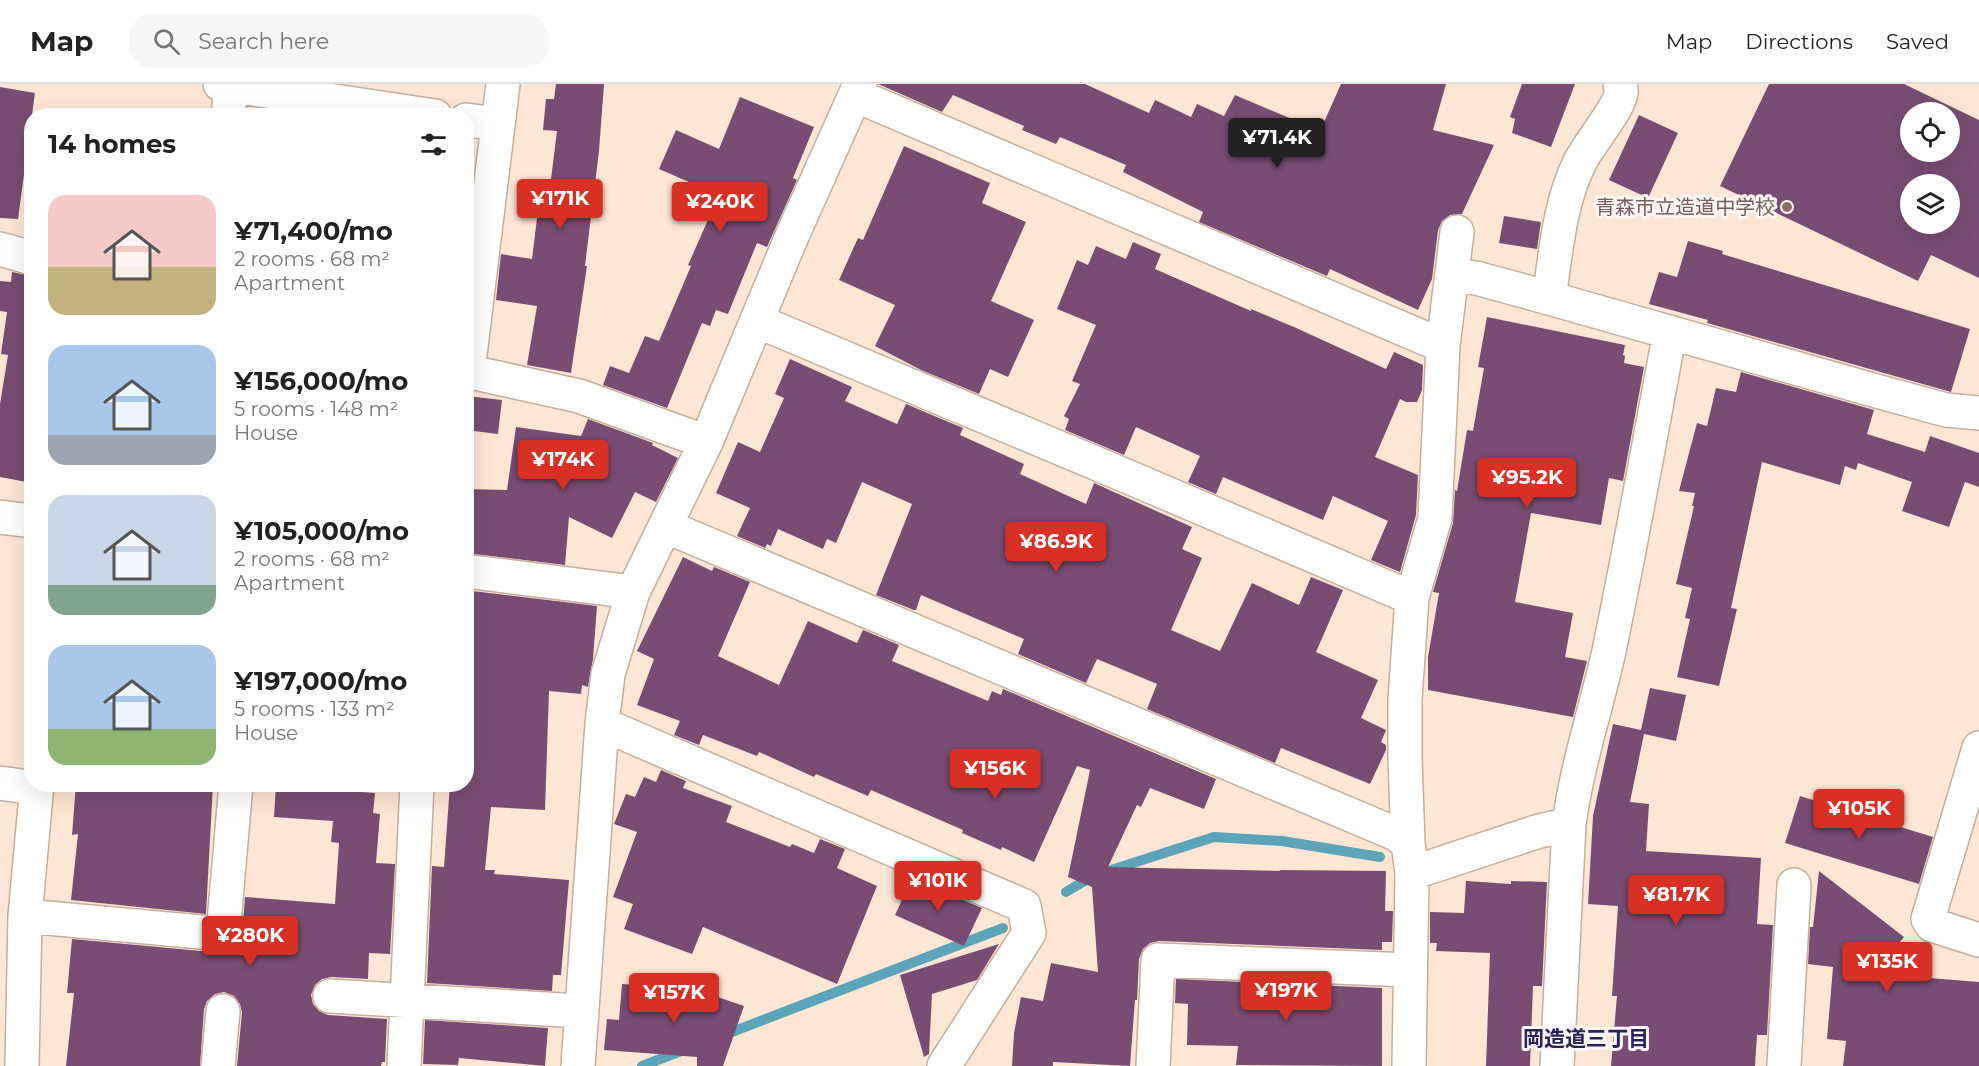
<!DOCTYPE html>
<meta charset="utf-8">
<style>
body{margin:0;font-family:Montserrat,"Noto Sans JP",sans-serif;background:#f6f6f6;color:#222;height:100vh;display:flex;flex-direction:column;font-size:22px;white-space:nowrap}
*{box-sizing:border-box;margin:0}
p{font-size:20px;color:#767676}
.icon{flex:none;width:33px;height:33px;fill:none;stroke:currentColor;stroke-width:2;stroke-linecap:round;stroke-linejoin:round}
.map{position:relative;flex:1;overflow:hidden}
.side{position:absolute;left:24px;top:24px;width:450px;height:684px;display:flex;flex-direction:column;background:#fff;border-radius:24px;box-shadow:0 6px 24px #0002}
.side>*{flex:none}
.fabs{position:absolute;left:1900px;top:18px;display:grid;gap:12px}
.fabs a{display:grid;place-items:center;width:60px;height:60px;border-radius:50%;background:#fff;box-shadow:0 6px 24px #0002;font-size:30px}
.price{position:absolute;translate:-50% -51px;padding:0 14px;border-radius:6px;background:#d93025;color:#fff;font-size:20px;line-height:39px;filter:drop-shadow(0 2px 3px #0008)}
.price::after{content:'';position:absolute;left:50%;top:36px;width:18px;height:14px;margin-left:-9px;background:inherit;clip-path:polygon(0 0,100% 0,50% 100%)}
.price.on{background:#222;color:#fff}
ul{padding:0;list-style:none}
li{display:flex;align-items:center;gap:18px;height:150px;padding:0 24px}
li span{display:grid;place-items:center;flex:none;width:168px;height:120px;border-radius:18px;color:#555}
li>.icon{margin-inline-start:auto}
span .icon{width:72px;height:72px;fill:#fffc;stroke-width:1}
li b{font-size:26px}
h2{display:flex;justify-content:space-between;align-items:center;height:72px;padding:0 24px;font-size:26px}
header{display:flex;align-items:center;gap:36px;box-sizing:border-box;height:84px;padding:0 30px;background:#fff;border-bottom:2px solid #e0e0e0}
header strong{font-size:28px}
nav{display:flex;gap:33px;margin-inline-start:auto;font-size:21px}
.search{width:420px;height:54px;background:#f6f6f6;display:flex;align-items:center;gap:15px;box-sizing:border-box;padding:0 21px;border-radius:24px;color:#767676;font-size:22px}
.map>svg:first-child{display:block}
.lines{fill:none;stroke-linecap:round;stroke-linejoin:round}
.stream{stroke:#5ca4ba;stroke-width:10}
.building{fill:#794d73;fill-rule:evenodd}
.street-casing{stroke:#c5ae9d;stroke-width:36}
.street{stroke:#fff;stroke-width:33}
.education-dot{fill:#8d6e63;stroke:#fcf7f4;stroke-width:2}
.labels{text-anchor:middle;stroke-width:6;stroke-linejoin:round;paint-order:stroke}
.education-label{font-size:20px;fill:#785e54;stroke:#fcf7f4;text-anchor:end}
.neighbourhood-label{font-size:21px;font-weight:bold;fill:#28235d;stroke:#fcf7f4}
</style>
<header>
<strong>Map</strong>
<div class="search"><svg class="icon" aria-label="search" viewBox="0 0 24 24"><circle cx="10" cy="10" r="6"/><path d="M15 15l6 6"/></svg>Search here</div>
<nav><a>Map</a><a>Directions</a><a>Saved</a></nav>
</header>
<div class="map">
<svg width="1979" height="982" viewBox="0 0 1979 982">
<rect width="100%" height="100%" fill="#fee6d4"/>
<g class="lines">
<path class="stream" d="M 1108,787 L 1214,753 L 1282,757 L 1380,773
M 1066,808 L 1093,792
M 724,951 L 1003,844
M 642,982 L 684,966"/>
</g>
<path class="building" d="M 556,0 L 604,0 L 599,67 L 585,182 L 587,182 L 571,289 L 527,281 L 537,222 L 496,216 L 501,170 L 532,175 L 538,126 L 547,127 L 557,47 L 543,46 L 546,15 L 554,15 Z
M 878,0 L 1085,0 L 1149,29 L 1155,16 L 1191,33 L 1197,20 L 1224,32 L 1235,11 L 1320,47 L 1341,0 L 1446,0 L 1433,46 L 1494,61 L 1462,130 L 1450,131 L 1442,137 L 1438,146 L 1432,195 L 1418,226 L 1330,185 L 1327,192 L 1199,138 L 1203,128 L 1123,88 L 1126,81 L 1060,53 L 1056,60 L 1022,46 L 1024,42 L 953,11 L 942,28 Z
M 1522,0 L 1575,0 L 1551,63 L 1512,49 L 1515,35 L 1510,33 Z
M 1769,0 L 1904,0 L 1979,36 L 1979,194 L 1931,171 L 1918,197 L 1720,102 ZM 1911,28 L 1950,28 L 1950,68 L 1911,68 ZM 1911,100 L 1950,100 L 1950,140 L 1911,140 Z
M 0,3 L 35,9 L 18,135 L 0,134 Z
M 740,13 L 814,43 L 793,94 L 797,96 L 767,163 L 757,159 L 728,230 L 716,226 L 710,242 L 702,239 L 667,324 L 603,301 L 610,282 L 629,289 L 645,252 L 659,257 L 691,182 L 688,181 L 719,111 L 659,85 L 676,46 L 719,65 Z
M 1639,31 L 1678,49 L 1648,114 L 1609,96 Z
M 904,62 L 990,99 L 982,119 L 1026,138 L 991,217 L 1034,236 L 1008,293 L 990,285 L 979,310 L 921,286 L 875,262 L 895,221 L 839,196 L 858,154 L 863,156 Z
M 1504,132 L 1541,138 L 1537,165 L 1499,159 Z
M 1688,157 L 1723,167 L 1722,170 L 1970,245 L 1951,308 L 1707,239 L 1708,236 L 1649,220 L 1659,188 L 1677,193 Z
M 1133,158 L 1161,170 L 1155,185 L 1251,227 L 1251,225 L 1294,243 L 1386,285 L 1394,268 L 1423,281 L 1422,306 L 1417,318 L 1406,318 L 1400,315 L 1375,373 L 1418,391 L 1416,431 L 1400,488 L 1371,476 L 1388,437 L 1333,412 L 1323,436 L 1223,393 L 1216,410 L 1188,398 L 1200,372 L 1136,343 L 1124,371 L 1065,346 L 1069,335 L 1064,332 L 1080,300 L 1072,297 L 1096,241 L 1057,225 L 1077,176 L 1088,181 L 1096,162 L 1126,175 Z
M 12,188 L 32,192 L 32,399 L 0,393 L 0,320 L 8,271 L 1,270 L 7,228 L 0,227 L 0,197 L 11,198 Z
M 1487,233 L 1625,261 L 1623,271 L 1625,272 L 1624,279 L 1644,283 L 1623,397 L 1609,394 L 1601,441 L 1531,429 L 1515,518 L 1573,529 L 1565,573 L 1587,577 L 1573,633 L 1428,606 L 1428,573 L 1439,509 L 1433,508 L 1453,439 L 1455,406 L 1457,407 L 1467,346 L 1473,347 L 1484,284 L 1478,283 Z
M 790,275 L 852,303 L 845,317 L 897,340 L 906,320 L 963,344 L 960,351 L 1024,380 L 1020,390 L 1086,420 L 1094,399 L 1192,443 L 1182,465 L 1202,474 L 1171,546 L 1220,567 L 1252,499 L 1299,521 L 1311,493 L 1343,506 L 1316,568 L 1378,596 L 1361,634 L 1386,646 L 1381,658 L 1386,661 L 1386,666 L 1370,700 L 1281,664 L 1275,679 L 1147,625 L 1157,600 L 1097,575 L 1086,599 L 1018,570 L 1024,555 L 921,511 L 916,526 L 914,526 L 876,511 L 912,420 L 862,398 L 836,459 L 827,455 L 823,465 L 778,445 L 771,462 L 767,460 L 765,464 L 737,452 L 750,424 L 716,409 L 738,358 L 760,368 L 784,314 L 775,310 Z
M 1741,288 L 1874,326 L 1867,350 L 1925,368 L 1930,352 L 1979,369 L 1979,403 L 1965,398 L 1949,443 L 1902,427 L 1912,398 L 1858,379 L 1856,386 L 1845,382 L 1840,401 L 1762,378 L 1731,524 L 1737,525 L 1719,602 L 1677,593 L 1690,535 L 1685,534 L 1692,504 L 1676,500 L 1694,422 L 1692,422 L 1695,409 L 1679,407 L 1697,339 L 1707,342 L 1716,304 L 1736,308 Z
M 466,312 L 502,316 L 498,350 L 466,346 Z
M 588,335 L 653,359 L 652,361 L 678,374 L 656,418 L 635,408 L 612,454 L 569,433 L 565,481 L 466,469 L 466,405 L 507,406 L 516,343 L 581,352 Z
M 683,473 L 712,487 L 714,483 L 750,498 L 718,572 L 779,601 L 808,537 L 857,559 L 863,546 L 899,561 L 892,577 L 988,617 L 992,607 L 1001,611 L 1003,605 L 1216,695 L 1204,725 L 1150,704 L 1141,723 L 1137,721 L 1108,783 L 1281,787 L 1279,786 L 1386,787 L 1385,827 L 1393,827 L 1392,858 L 1382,858 L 1382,866 L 1159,857 L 1150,859 L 1143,865 L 1139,875 L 1137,916 L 1135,916 L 1130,982 L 1053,978 L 1053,982 L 1012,982 L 1014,949 L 1021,913 L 1043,917 L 1051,879 L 1098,888 L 1092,803 L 1068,793 L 1090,686 L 1077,682 L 1034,778 L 1002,763 L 1001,766 L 962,749 L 963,746 L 871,706 L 868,712 L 816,690 L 814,693 L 759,668 L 757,672 L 703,651 L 699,661 L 674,651 L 680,637 L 637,621 L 654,575 L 637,567 Z
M 472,507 L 597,522 L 593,575 L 588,603 L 582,601 L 581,610 L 549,607 L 545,726 L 491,723 L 485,786 L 495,786 L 494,790 L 569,796 L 561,891 L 553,891 L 552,907 L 427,899 L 432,782 L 444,783 L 450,700 L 466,700 L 466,560 L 471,561 Z
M 1650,604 L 1686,611 L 1676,657 L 1644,650 L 1630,718 L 1649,720 L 1646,767 L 1761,774 L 1757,840 L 1773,841 L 1767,951 L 1757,951 L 1755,982 L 1611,982 L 1617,912 L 1612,912 L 1618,822 L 1588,820 L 1593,732 L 1613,640 L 1641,646 Z
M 661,686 L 686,697 L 683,704 L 732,722 L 726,738 L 790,763 L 792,760 L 814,769 L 820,755 L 845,765 L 837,784 L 877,802 L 837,900 L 703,843 L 692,870 L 624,845 L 633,820 L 613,813 L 637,748 L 614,740 L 626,710 L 635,713 L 644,693 L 656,698 Z
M 76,700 L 213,700 L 206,830 L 71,816 L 78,750 L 72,751 Z
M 276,700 L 319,700 L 318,705 L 375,709 L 373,729 L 380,730 L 376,779 L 395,780 L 390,870 L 369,869 L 368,895 L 331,893 L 322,895 L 315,901 L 311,911 L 313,920 L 319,927 L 328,931 L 387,935 L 385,978 L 382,978 L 381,982 L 237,982 L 242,928 L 240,920 L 234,912 L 224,908 L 215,910 L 207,917 L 204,925 L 200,982 L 66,982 L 74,909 L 67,909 L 72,855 L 222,869 L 231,867 L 239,860 L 242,852 L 245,813 L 335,820 L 339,759 L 331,758 L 333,737 L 274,733 Z
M 1800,712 L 1933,753 L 1919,800 L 1785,759 Z
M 1819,787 L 1904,853 L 1877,887 L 1929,894 L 1979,898 L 1979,982 L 1843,982 L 1846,957 L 1827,955 L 1833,883 L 1808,880 L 1810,843 L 1813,843 Z
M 912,794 L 982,824 L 964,862 L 895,831 Z
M 1466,797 L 1511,800 L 1511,797 L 1547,798 L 1542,902 L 1533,902 L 1530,982 L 1486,982 L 1490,869 L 1436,867 L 1437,859 L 1430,859 L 1430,828 L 1464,829 Z
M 999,860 L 977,896 L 932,910 L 929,970 L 924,973 L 900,891 Z
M 1176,895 L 1382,904 L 1382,982 L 1236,981 L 1238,962 L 1187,961 L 1188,920 L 1175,919 Z
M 622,900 L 697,906 L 744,922 L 723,982 L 697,982 L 697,973 L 604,966 L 607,935 L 619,936 Z
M 425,936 L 548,944 L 545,982 L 459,974 L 458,981 L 423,980 Z"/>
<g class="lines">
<g class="street-casing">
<path id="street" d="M 220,0 L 435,32
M 855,11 L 1443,262
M 228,32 L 231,1
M 466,36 L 498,40
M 0,165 L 32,174
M 1452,191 L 1476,194 L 1549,214 L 1880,308 L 1946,326 L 1979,329
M 1549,214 C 1556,169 1559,121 1579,80 C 1587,62 1619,25 1621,9 C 1622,6 1620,3 1620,0
M 757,237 L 1131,394 L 1412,514
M 466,287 L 579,312 L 706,358
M 468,287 L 503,0
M 0,433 L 32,437
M 665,442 L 1396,750 L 1408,759
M 466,487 L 633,508
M 602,640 L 1024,822 L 1029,849 L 944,982
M 1979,664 L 1928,835 L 1932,841 L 1979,856
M 0,699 L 37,704
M 1412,789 L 1536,748 L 1569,740
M 25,832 L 223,850 L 236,700
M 330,912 L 580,927
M 22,982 L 25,832 L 37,700
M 218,982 L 223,927
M 404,982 L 417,700
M 578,982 L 602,640 L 608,590 L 633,508 L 706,358 L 792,152 L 860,0
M 1153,982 L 1158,876 L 1410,886
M 1409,982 L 1412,789 L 1408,759 L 1405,674 L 1405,615 L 1412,514 L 1435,434 L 1443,262 L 1457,148
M 1557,982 L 1569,740 C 1577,681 1596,625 1609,567 C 1631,461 1650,354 1670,248
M 1784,982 L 1794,801"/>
</g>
<use href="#street" class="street"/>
</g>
<circle class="education-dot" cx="1787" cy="123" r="6"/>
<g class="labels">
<g class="education-label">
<text x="1775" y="130">青森市立造道中学校</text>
</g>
<g class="neighbourhood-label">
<text x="1586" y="962">岡造道三丁目</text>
</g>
</g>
</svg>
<div class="fabs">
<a><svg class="icon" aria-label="locate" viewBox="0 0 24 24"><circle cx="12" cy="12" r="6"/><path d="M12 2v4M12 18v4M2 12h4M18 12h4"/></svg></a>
<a><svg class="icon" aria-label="layers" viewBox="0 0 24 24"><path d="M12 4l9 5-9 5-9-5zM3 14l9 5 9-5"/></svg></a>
</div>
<b class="price on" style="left:1277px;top:85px">¥71.4K</b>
<b class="price" style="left:560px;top:146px">¥171K</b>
<b class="price" style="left:720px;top:149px">¥240K</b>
<b class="price" style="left:563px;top:407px">¥174K</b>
<b class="price" style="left:1527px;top:425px">¥95.2K</b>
<b class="price" style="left:1056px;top:489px">¥86.9K</b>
<b class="price" style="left:995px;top:716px">¥156K</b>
<b class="price" style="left:1859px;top:756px">¥105K</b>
<b class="price" style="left:938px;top:828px">¥101K</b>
<b class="price" style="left:1676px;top:842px">¥81.7K</b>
<b class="price" style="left:250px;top:883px">¥280K</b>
<b class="price" style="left:1887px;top:909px">¥135K</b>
<b class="price" style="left:1286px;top:938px">¥197K</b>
<b class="price" style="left:674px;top:940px">¥157K</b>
<section class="side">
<h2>14 homes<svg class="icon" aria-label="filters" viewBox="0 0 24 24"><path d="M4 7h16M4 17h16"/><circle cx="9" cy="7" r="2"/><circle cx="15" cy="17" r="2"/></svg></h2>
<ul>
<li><span style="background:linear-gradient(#f6c9c9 60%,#c2b280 0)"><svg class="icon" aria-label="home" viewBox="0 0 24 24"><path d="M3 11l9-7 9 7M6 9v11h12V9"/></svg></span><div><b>¥71,400/mo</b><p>2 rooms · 68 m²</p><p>Apartment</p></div></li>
<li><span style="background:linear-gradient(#a9c7e8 75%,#9aa5b1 0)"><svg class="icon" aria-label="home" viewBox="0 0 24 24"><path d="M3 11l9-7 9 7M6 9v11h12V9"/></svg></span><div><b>¥156,000/mo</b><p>5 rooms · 148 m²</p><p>House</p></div></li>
<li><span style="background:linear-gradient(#c9d6e8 75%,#7fa58c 0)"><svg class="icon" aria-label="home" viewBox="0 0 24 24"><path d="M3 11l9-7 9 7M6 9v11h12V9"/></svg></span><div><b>¥105,000/mo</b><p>2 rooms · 68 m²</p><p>Apartment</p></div></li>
<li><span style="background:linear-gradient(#a9c7e8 70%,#8fb573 0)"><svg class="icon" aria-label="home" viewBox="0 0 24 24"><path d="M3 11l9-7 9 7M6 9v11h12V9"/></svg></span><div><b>¥197,000/mo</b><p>5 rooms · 133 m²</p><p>House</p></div></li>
</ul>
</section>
</div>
